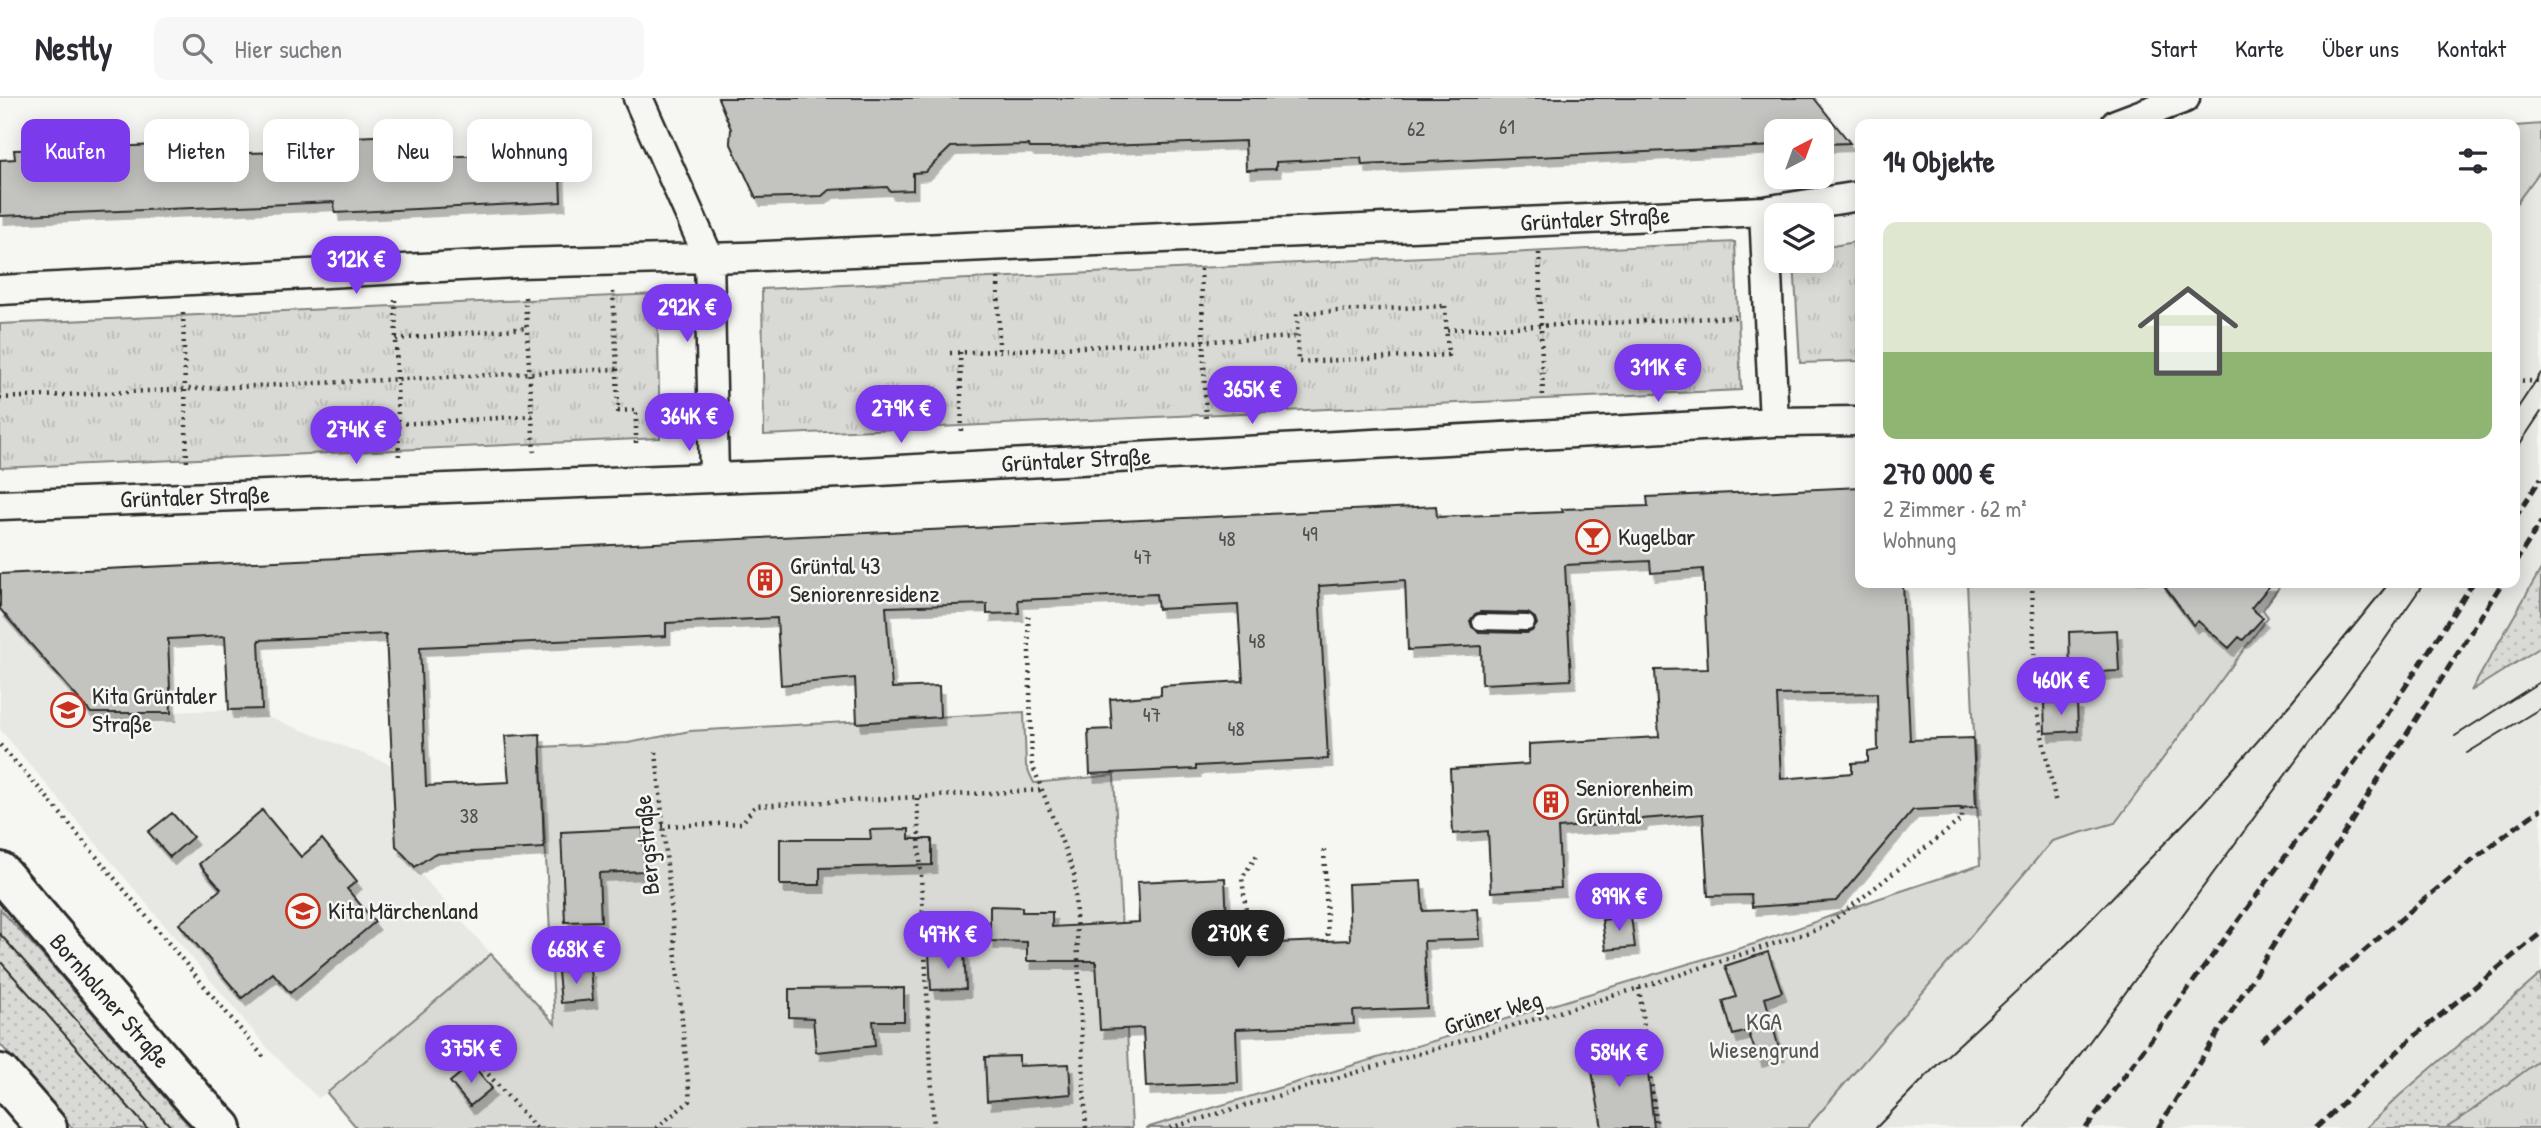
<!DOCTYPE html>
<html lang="de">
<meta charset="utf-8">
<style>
body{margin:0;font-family:"Patrick Hand",sans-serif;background:#f7f7f7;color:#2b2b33;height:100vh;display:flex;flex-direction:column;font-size:26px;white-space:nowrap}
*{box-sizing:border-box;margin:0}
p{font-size:23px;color:#7c7c81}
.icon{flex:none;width:38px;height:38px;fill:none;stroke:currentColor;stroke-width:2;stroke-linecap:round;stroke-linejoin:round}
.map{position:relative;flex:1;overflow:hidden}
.details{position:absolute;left:1855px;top:21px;width:665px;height:469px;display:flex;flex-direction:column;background:#fff;border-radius:14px;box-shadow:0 4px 18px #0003}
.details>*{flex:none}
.top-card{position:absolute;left:21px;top:21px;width:665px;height:63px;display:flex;gap:14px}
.needle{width:46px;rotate:41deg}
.buttons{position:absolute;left:1764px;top:21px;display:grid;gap:14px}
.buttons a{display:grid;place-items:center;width:70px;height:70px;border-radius:14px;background:#fff;box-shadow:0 4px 18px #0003;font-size:35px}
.price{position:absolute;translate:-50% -60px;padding:0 16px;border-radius:24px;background:#7c3aed;color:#fff;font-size:23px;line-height:46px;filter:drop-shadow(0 2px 4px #0008)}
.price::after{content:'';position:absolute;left:50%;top:42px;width:21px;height:16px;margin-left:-10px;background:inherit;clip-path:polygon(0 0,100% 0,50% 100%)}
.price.selected{background:#222;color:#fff}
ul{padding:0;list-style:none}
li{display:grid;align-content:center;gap:14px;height:371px;padding:0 28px}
li span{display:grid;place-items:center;height:217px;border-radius:14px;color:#555}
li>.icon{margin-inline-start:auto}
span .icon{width:126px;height:126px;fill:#fffc;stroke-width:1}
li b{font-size:30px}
h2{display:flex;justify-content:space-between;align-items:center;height:84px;padding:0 28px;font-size:30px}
.chip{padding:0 24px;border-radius:14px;background:#fff;box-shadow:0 4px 18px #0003;font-size:24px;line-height:63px}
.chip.selected{background:#7c3aed;color:#fff}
header{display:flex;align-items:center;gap:42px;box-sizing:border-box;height:98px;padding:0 35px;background:#fff;border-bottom:2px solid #e1e1e2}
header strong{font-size:33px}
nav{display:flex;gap:38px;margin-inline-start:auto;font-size:24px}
.search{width:490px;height:63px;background:#f7f7f7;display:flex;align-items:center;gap:18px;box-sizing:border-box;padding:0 24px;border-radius:14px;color:#7c7c81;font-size:26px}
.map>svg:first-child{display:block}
.built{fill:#e7e7e3}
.grass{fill:url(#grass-dots);stroke:#828280;stroke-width:2}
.park{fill:url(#park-tufts);stroke:#828280;stroke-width:2}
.garden{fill:#d9d9d5;stroke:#828280;stroke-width:2}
.building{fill:#c3c3c0;stroke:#2b2b2b;stroke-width:2;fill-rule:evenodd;filter:url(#shadow)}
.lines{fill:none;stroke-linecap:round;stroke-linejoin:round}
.lane-casing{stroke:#2b2b2b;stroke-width:19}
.street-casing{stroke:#2b2b2b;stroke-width:33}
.primary-casing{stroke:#2b2b2b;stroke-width:44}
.path{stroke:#2b2b2b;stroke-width:4.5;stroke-dasharray:2 5;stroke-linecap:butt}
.lane{stroke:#f6f6f2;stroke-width:14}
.street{stroke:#f6f6f2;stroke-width:28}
.primary{stroke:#f6f6f2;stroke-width:38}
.tram{stroke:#2b2b2b;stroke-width:2}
.rail{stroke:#2b2b2b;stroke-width:5;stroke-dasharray:10 5;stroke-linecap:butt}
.labels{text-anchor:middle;stroke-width:5;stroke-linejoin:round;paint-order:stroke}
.number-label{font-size:21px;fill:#515150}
.street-label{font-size:24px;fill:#2b2b2b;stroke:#f6f6f2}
.poi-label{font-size:24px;fill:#2b2b2b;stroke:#f6f6f2;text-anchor:start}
.park-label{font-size:24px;fill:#565656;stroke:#f6f6f2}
</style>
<header>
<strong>Nestly</strong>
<div class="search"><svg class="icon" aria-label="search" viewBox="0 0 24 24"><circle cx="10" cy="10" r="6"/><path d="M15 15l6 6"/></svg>Hier suchen</div>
<nav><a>Start</a><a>Karte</a><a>Über uns</a><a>Kontakt</a></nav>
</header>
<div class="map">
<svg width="2541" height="1030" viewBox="0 0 2541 1030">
<defs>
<pattern id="grass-dots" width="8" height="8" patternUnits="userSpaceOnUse" patternTransform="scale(1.75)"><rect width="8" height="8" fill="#d9d9d5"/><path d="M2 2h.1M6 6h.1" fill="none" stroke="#babab7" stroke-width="1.8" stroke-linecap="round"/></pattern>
<pattern id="park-tufts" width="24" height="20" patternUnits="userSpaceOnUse" patternTransform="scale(1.75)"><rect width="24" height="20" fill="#d9d9d5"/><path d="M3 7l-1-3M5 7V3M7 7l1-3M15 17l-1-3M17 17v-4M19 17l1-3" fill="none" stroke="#babab7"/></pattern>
<filter id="shadow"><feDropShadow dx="4.5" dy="8" stdDeviation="0" flood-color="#0004"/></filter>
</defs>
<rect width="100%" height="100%" fill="#f6f6f2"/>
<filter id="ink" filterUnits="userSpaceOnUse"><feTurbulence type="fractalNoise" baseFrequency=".0143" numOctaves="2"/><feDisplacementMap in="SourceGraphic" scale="14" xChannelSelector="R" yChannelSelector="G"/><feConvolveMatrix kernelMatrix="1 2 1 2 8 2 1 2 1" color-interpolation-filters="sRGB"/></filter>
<g filter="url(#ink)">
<path class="built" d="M 2541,72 L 2541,961 L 2446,1030 L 1807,1030 L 2052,743 L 2115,725 L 2268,519 L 2263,512 L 2282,485 L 2515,485 L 2515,107 Z
M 129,471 L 136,615 L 262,611 L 268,619 L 392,667 L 396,748 L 491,856 L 327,995 L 318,1000 L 271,954 L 0,631 L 0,476 Z"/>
<path class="grass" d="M 2541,471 L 2541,549 L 2471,593 Z
M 0,811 L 52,868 L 191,1030 L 72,1030 L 0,946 Z
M 2541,876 L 2541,1030 L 2366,1030 L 2400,997 Z"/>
<path class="park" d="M 1860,143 L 1860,263 L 1800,265 L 1794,163 L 1822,163 L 1822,150 Z
M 1735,144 L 1741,292 L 764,337 L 762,191 Z
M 657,196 L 660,340 L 0,370 L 0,226 Z
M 2541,961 L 2541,1030 L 2446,1030 L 2459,1022 Z"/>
<path class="garden" d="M 2541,26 L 2541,72 L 2515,107 L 2515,28 Z
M 1967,485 L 2282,485 L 2263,512 L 2268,519 L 2115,725 L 2052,743 L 1807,1030 L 1146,1030 L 1757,845 L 1877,801 L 1980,767 Z
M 1024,614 L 1026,668 L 1034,685 L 1114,677 L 1132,1030 L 357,1030 L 327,995 L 491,856 L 555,926 L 540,649 L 628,645 L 690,633 Z"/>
<path class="building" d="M 718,0 L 1814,0 L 1850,45 L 1822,46 L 1822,33 L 1776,33 L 1776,48 L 1362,67 L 1361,60 L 1276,64 L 1276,71 L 1246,72 L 1245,43 L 1049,50 L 1030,50 L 1028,47 L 951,49 L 925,74 L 913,75 L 913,92 L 890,93 L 887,89 L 866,90 L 829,92 L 822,98 L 756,100 L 730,44 L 731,31 Z
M 84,22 L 86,50 L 231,44 L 232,51 L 246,51 L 246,55 L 332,53 L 331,40 L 417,36 L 418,60 L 530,55 L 531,46 L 559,46 L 561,104 L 335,115 L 334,104 L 0,118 L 0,62 L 15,61 L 14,52 L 56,51 L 55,23 Z
M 1860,389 L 1860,485 L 1903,485 L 1910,642 L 1973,640 L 1976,709 L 1913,712 L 1836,803 L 1752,809 L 1751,797 L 1708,798 L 1703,716 L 1642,721 L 1642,724 L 1558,730 L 1561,790 L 1491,794 L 1488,733 L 1453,736 L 1450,671 L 1529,666 L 1529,646 L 1659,639 L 1655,572 L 1708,571 L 1703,471 L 1651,475 L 1650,463 L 1565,467 L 1571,582 L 1482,586 L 1481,548 L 1408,552 L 1405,482 L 1319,488 L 1328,661 L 1196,668 L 1196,671 L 1090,676 L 1088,632 L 1112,631 L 1110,601 L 1161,597 L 1161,588 L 1243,583 L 1238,507 L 1158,511 L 1156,496 L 1018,502 L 1019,515 L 987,516 L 987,506 L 886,509 L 892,590 L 939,588 L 940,619 L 857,625 L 855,580 L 781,587 L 777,520 L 666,525 L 666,538 L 420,549 L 426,688 L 509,684 L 505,638 L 540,636 L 544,750 L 434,756 L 415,769 L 396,748 L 386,536 L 259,542 L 262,611 L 229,612 L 225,538 L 168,541 L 171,615 L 91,615 L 0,511 L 0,476 L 1436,408 L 1437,419 L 1563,414 L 1562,411 L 1648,408 L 1647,399 ZM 1480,514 L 1528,515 L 1535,520 L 1537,526 L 1532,533 L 1527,535 L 1479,534 L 1472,529 L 1470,523 L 1475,516 ZM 1877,595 L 1878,652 L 1868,654 L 1868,664 L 1852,665 L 1852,675 L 1781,681 L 1777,597 Z
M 2162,485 L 2272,485 L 2251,510 L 2263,520 L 2243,542 L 2239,539 L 2229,550 L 2198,523 L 2193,527 Z
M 2117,532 L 2119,573 L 2070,575 L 2069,534 Z
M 2077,604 L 2078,633 L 2045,635 L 2044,605 Z
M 262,712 L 301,759 L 322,741 L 357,783 L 347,791 L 375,824 L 290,895 L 273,875 L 242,900 L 179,826 L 221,791 L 199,766 Z
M 172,715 L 193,739 L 170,759 L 148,734 Z
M 643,730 L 644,773 L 599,775 L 601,823 L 565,824 L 561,734 Z
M 909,731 L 909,741 L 932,741 L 932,767 L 820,770 L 820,787 L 780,787 L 780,741 L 871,741 L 870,732 Z
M 1225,780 L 1228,847 L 1350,842 L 1348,786 L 1421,783 L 1423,813 L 1478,811 L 1480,841 L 1424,843 L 1427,910 L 1353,913 L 1354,926 L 1236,931 L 1238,985 L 1146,989 L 1143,930 L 1100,932 L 1096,863 L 1027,863 L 1027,844 L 990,843 L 990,808 L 1022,809 L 1022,814 L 1052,814 L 1052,829 L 1139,824 L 1137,784 Z
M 1631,818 L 1635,849 L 1606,852 L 1602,822 Z
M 964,853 L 966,891 L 931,892 L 929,854 Z
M 1768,854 L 1782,894 L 1765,900 L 1780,954 L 1758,961 L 1748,933 L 1733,937 L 1723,903 L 1736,899 L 1725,868 Z
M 590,871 L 593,902 L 561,905 L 558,874 Z
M 904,890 L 904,923 L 873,923 L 875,948 L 816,954 L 813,920 L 789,919 L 789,891 Z
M 1617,940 L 1623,978 L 1648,975 L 1654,1030 L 1602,1030 L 1587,945 Z
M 1019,958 L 1019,968 L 1069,966 L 1071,996 L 987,1003 L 985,959 Z
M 472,966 L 492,990 L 470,1008 L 450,984 Z"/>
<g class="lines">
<g class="lane-casing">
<path id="lane" d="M 1480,524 L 1527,525"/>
</g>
<g class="street-casing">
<path id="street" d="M 638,0 L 709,160 L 714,378
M 2116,26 L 2185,0
M 1764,113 L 1774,324
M 0,192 L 517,165 L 743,159 L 1764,113 L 1860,98
M 0,407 L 843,375 L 1774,324 L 1860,323"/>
</g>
<g class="primary-casing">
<path id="primary" d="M 0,774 L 197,1004 L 222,1030
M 0,976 L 47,1030"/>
</g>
<path class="path" d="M 1539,155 L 1543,301
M 1201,171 L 1206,323
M 998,180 L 999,252
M 525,199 L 534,354
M 395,202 L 399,362
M 1445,208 L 1448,257 L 1298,264 L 1297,215 Z
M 183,215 L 187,367
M 1447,232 L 1736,219
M 396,241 L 527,230
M 960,254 L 962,338
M 950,255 L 1298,239
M 617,271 L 618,313 L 636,312 L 636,349
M 2515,282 L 2541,284
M 0,300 L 617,271 L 613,193
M 398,326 L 532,318
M 2032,485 L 2036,608 L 2056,706
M 1028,518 L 1032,666 L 1074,775 L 1086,1030
M 0,647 L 45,697 L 266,962
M 656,654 L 690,1003 L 656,1030
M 917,700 L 934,1030
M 662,728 L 742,725 L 755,708 L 1044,692
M 1324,752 L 1328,843
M 1250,846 L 1242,780 L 1257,757
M 1639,890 L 1657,1030
M 442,964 L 464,949 L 536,1030
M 1170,1030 L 1639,890 L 1825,829 L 1962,721 L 1962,710"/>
<use href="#lane" class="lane"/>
<use href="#street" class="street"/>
<use href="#primary" class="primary"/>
<path class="tram" d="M 2515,314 L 2541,275
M 2515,353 L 2541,314
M 2455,638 L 2541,583
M 2467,655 L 2541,610
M 0,836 L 172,1030
M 0,863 L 147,1030
M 1876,1030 L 1938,966 L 2067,846 L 2196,713 L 2292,604 L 2389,485
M 2026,1030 L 2381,547 L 2424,485"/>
<path class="rail" d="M 2515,420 L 2541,380
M 2515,465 L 2541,424
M 2261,943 C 2352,864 2442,781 2541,711
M 2086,1030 L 2370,643 L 2473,485
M 2158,1030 L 2502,485
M 2316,1030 L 2411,941 L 2541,835"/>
</g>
</g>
<defs>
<g id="bar-ring" transform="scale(1.75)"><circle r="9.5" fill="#f6f6f2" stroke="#c8321e" stroke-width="1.5"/><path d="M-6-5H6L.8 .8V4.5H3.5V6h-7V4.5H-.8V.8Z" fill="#c8321e"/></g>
<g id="building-ring" transform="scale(1.75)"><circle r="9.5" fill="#f6f6f2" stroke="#c8321e" stroke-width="1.5"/><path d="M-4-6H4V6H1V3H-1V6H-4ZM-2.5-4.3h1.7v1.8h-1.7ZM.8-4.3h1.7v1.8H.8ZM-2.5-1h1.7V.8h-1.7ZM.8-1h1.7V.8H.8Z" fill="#c8321e"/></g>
<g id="school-ring" transform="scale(1.75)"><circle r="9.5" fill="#f6f6f2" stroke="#c8321e" stroke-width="1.5"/><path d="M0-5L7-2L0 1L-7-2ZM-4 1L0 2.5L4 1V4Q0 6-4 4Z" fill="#c8321e"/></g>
</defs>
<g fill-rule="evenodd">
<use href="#bar-ring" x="1593" y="439"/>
<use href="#building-ring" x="765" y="482"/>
<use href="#school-ring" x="68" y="612"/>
<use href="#building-ring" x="1551" y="704"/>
<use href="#school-ring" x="303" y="813"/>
</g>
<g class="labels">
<g class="number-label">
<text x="1507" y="36">61</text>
<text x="1416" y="38">62</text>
<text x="1310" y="443">49</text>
<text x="1227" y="448">48</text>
<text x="1143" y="466">47</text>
<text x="1257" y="550">48</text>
<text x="1152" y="624">47</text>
<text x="1236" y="638">48</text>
<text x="469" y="725">38</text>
</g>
<g class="street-label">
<text transform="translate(1595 121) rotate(-3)" y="8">Grüntaler Straße</text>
<text transform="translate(1076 362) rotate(-3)" y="8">Grüntaler Straße</text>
<text transform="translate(195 399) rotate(-2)" y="8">Grüntaler Straße</text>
<text transform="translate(647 747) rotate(-95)" y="8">Bergstraße</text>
<text transform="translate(110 903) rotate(49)" y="8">Bornholmer Straße</text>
<text transform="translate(1493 915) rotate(-17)" y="8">Grüner Weg</text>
</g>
<g class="poi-label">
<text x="1618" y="447">Kugelbar</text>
<text x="790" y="476">Grüntal 43<tspan x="790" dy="28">Seniorenresidenz</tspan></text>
<text x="92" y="606">Kita Grüntaler<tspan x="92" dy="28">Straße</tspan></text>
<text x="1576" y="698">Seniorenheim<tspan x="1576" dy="28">Grüntal</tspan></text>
<text x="328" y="821">Kita Märchenland</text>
</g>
<g class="park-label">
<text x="1764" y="932">KGA<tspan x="1764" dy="28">Wiesengrund</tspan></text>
</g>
</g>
</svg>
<div class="buttons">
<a><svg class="needle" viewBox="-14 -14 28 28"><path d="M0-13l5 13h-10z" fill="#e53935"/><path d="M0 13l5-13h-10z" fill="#7c7c81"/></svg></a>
<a><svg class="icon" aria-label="layers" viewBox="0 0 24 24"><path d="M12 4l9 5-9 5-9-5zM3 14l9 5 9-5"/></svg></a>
</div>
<b class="price" style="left:356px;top:198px">312K €</b>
<b class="price" style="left:687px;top:246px">292K €</b>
<b class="price" style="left:1658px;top:306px">311K €</b>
<b class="price" style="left:1252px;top:328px">365K €</b>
<b class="price" style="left:901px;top:347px">279K €</b>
<b class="price" style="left:689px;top:355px">364K €</b>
<b class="price" style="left:356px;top:368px">274K €</b>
<b class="price" style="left:2061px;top:619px">460K €</b>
<b class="price" style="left:1619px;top:835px">899K €</b>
<b class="price selected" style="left:1238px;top:872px">270K €</b>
<b class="price" style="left:948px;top:873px">497K €</b>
<b class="price" style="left:576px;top:888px">668K €</b>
<b class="price" style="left:471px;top:987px">375K €</b>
<b class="price" style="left:1619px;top:991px">584K €</b>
<div class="top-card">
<a class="chip selected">Kaufen</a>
<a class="chip">Mieten</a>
<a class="chip">Filter</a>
<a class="chip">Neu</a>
<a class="chip">Wohnung</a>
</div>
<section class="details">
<h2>14 Objekte<svg class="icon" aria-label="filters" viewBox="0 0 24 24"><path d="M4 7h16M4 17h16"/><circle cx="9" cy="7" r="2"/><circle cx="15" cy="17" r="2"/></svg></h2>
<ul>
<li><span style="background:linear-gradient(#dfe7d0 60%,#8fb573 0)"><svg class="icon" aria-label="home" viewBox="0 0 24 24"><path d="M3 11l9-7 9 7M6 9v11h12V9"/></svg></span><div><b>270 000 €</b><p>2 Zimmer · 62 m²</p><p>Wohnung</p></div></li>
</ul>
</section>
</div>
